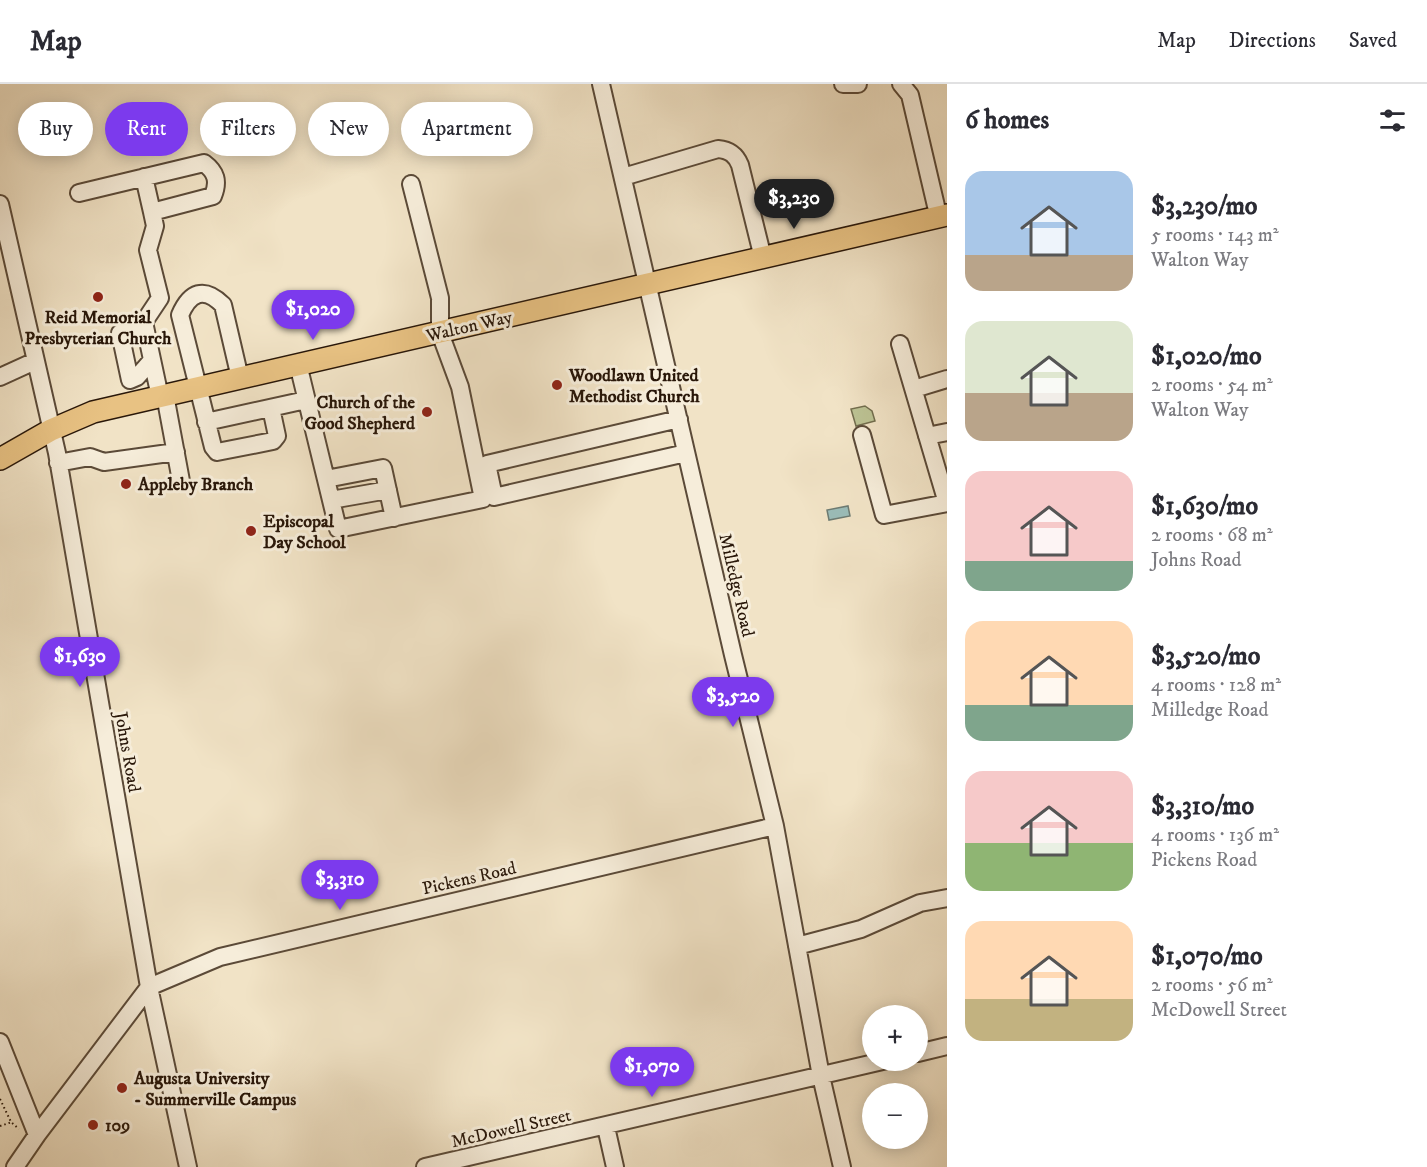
<!DOCTYPE html>
<meta charset="utf-8">
<style>
body{margin:0;font-family:"IM FELL DW Pica",serif;background:#f2f2f3;color:#2b2b33;height:100vh;display:flex;flex-direction:column;font-size:22px;white-space:nowrap}
*{box-sizing:border-box;margin:0}
p{font-size:20px;color:#7c7c81}
.icon{flex:none;width:33px;height:33px;fill:none;stroke:currentColor;stroke-width:2;stroke-linecap:round;stroke-linejoin:round}
.map{position:relative;flex:1;overflow:hidden}
.drawer{display:flex;flex-direction:column;background:#fff;width:480px}
.drawer>*{flex:none}
.hud{position:absolute;left:18px;top:18px;width:570px;height:54px;display:flex;gap:12px}
.tools{position:absolute;left:862px;top:921px;display:grid;gap:12px}
.tools a{display:grid;place-items:center;width:66px;height:66px;border-radius:50%;background:#fff;box-shadow:0 3px 15px #0003;font-size:30px}
.price{position:absolute;translate:-50% -51px;padding:0 14px;border-radius:21px;background:#7c3aed;color:#fff;font-size:20px;line-height:39px;filter:drop-shadow(0 2px 3px #0008)}
.price::after{content:'';position:absolute;left:50%;top:36px;width:18px;height:14px;margin-left:-9px;background:inherit;clip-path:polygon(0 0,100% 0,50% 100%)}
.price.on{background:#222;color:#fff}
ul{padding:0;list-style:none}
li{display:flex;align-items:center;gap:18px;height:150px;padding:0 18px}
li span{display:grid;place-items:center;flex:none;width:168px;height:120px;border-radius:18px;color:#555}
li>.icon{margin-inline-start:auto}
span .icon{width:72px;height:72px;fill:#fffc;stroke-width:1}
li b{font-size:26px}
h2{display:flex;justify-content:space-between;align-items:center;height:72px;padding:0 18px;font-size:26px}
.chip{padding:0 21px;border-radius:27px;background:#fff;box-shadow:0 3px 15px #0003;font-size:21px;line-height:54px}
.chip.on{background:#7c3aed;color:#fff}
header{display:flex;align-items:center;gap:36px;box-sizing:border-box;height:84px;padding:0 30px;background:#fff;border-bottom:2px solid #e1e1e2}
header strong{font-size:28px}
nav{display:flex;gap:33px;margin-inline-start:auto;font-size:21px}
main{display:flex;flex:1;min-height:0}
.map>svg:first-child{display:block}
.green{fill:#bcc394;stroke:#726d4e;stroke-width:1.5}
.water{fill:#9bbdb9;stroke:#6d7b73;stroke-width:1.5}
.lines{fill:none;stroke-linecap:round;stroke-linejoin:round}
.minor-casing{stroke:#5b4a38;stroke-width:20}
.major-casing{stroke:#291709;stroke-width:24}
.path{stroke:#291709;stroke-width:2;stroke-dasharray:1.5 3;stroke-linecap:butt}
.minor{stroke:#f6edda;stroke-width:16}
.major{stroke:#e8c283;stroke-width:21}
.poi-dot{fill:#8f2418;stroke:#f6edda;stroke-width:2}
.labels{text-anchor:middle;stroke-width:6;stroke-linejoin:round;paint-order:stroke}
.poi-label{font-size:18px;font-weight:bold;fill:#291709;stroke:#f6edda;text-anchor:start}
.street-label{font-size:18px;fill:#291709;stroke:#f6edda}
</style>
<header>
<strong>Map</strong>
<nav><a>Map</a><a>Directions</a><a>Saved</a></nav>
</header>
<main>
<div class="map">
<svg width="947" height="1083" viewBox="0 0 947 1083">
<rect width="100%" height="100%" fill="#f1e3c6"/>
<filter id="stains"><feTurbulence type="fractalNoise" baseFrequency=".00333" numOctaves="4"/><feColorMatrix values="0 0 0 0 .2 0 0 0 0 .09 0 0 0 0 .02 0 0 0 .5 -.17"/></filter>
<radialGradient id="worn" r=".72"><stop offset=".6" stop-color="#630" stop-opacity="0"/><stop offset="1" stop-color="#630" stop-opacity=".3"/></radialGradient>
<path class="green" d="M 865,322 L 872,327 L 875,337 L 856,342 L 851,325 Z"/>
<path class="water" d="M 848,422 L 850,432 L 829,436 L 827,426 Z"/>
<g class="lines">
<g class="minor-casing">
<path id="minor" d="M 601,0 L 733,571 L 775,742 L 821,992 L 842,1083
M 843,0 L 858,0
M 901,0 L 910,11 L 936,122
M 144,93 L 152,128
M 623,93 L 718,65 C 730,66 736,71 740,81 L 763,174
M 79,109 L 204,79 C 216,88 219,97 213,112 L 152,128 L 155,142 L 148,166 L 160,214 L 144,238 L 160,313
M 0,120 L 57,369 L 149,903 L 188,1083
M 145,243 L 120,249 L 130,296 L 137,293 L 152,276
M 900,260 L 947,419
M 298,280 L 338,445 L 483,415 L 460,303 L 440,249 L 440,214 L 411,100
M 0,293 L 35,277
M 240,294 L 223,221 C 204,202 190,208 180,231 L 213,363 L 217,368 L 273,357 L 277,352 L 271,324
M 914,305 L 947,295
M 165,311 L 181,397
M 679,335 L 487,380 L 494,413 L 686,369
M 206,338 L 306,316
M 862,351 L 884,431 L 947,419
M 927,352 L 947,348
M 58,379 L 90,373 L 104,378 L 176,368
M 326,395 L 383,384 L 394,434
M 331,416 L 388,406
M 797,862 L 861,845 L 920,819 L 947,814
M 0,958 L 37,1051
M 918,969 L 947,962
M 606,1043 L 615,1083
M 15,1083 L 37,1051 L 149,903 L 220,873 L 775,742
M 425,1083 L 887,976"/>
</g>
<g class="major-casing">
<path id="major" d="M 0,375 L 51,346 L 93,328 L 947,131"/>
</g>
<path class="path" d="M 0,1015 L 11,1038 L 19,1045
M 0,1042 L 12,1038"/>
<use href="#minor" class="minor"/>
<use href="#major" class="major"/>
</g>
<g class="poi-dot">
<circle cx="98" cy="213" r="6"/>
<circle cx="557" cy="301" r="6"/>
<circle cx="427" cy="328" r="6"/>
<circle cx="126" cy="400" r="6"/>
<circle cx="251" cy="447" r="6"/>
<circle cx="122" cy="1004" r="6"/>
<circle cx="93" cy="1041" r="6"/>
</g>
<g class="labels">
<g class="poi-label">
<text x="98" y="239" text-anchor="middle">Reid Memorial<tspan x="98" dy="21">Presbyterian Church</tspan></text>
<text x="569" y="297">Woodlawn United<tspan x="569" dy="21">Methodist Church</tspan></text>
<text x="415" y="324" text-anchor="end">Church of the<tspan x="415" dy="21">Good Shepherd</tspan></text>
<text x="138" y="406">Appleby Branch</text>
<text x="263" y="443">Episcopal<tspan x="263" dy="21">Day School</tspan></text>
<text x="134" y="1000">Augusta University<tspan x="134" dy="21">- Summerville Campus</tspan></text>
<text x="105" y="1047">109</text>
</g>
<g class="street-label">
<text transform="translate(469 242) rotate(-13)" y="6">Walton Way</text>
<text transform="translate(737 501) rotate(77)" y="6">Milledge Road</text>
<text transform="translate(128 668) rotate(80)" y="6">Johns Road</text>
<text transform="translate(469 794) rotate(-13)" y="6">Pickens Road</text>
<text transform="translate(511 1044) rotate(-13)" y="6">McDowell Street</text>
</g>
</g>
<rect width="100%" height="100%" filter="url(#stains)"/>
<rect width="100%" height="100%" fill="url(#worn)"/>
</svg>
<div class="tools">
<a>+</a>
<a>−</a>
</div>
<b class="price on" style="left:794px;top:146px">$3,230</b>
<b class="price" style="left:313px;top:257px">$1,020</b>
<b class="price" style="left:80px;top:604px">$1,630</b>
<b class="price" style="left:733px;top:644px">$3,520</b>
<b class="price" style="left:340px;top:827px">$3,310</b>
<b class="price" style="left:652px;top:1014px">$1,070</b>
<div class="hud">
<a class="chip">Buy</a>
<a class="chip on">Rent</a>
<a class="chip">Filters</a>
<a class="chip">New</a>
<a class="chip">Apartment</a>
</div>
</div>
<section class="drawer">
<h2>6 homes<svg class="icon" aria-label="filters" viewBox="0 0 24 24"><path d="M4 7h16M4 17h16"/><circle cx="9" cy="7" r="2"/><circle cx="15" cy="17" r="2"/></svg></h2>
<ul>
<li><span style="background:linear-gradient(#a9c7e8 70%,#b9a48a 0)"><svg class="icon" aria-label="home" viewBox="0 0 24 24"><path d="M3 11l9-7 9 7M6 9v11h12V9"/></svg></span><div><b>$3,230/mo</b><p>5 rooms · 143 m²</p><p>Walton Way</p></div></li>
<li><span style="background:linear-gradient(#dfe7d0 60%,#b9a48a 0)"><svg class="icon" aria-label="home" viewBox="0 0 24 24"><path d="M3 11l9-7 9 7M6 9v11h12V9"/></svg></span><div><b>$1,020/mo</b><p>2 rooms · 54 m²</p><p>Walton Way</p></div></li>
<li><span style="background:linear-gradient(#f6c9c9 75%,#7fa58c 0)"><svg class="icon" aria-label="home" viewBox="0 0 24 24"><path d="M3 11l9-7 9 7M6 9v11h12V9"/></svg></span><div><b>$1,630/mo</b><p>2 rooms · 68 m²</p><p>Johns Road</p></div></li>
<li><span style="background:linear-gradient(#ffd9b3 70%,#7fa58c 0)"><svg class="icon" aria-label="home" viewBox="0 0 24 24"><path d="M3 11l9-7 9 7M6 9v11h12V9"/></svg></span><div><b>$3,520/mo</b><p>4 rooms · 128 m²</p><p>Milledge Road</p></div></li>
<li><span style="background:linear-gradient(#f6c9c9 60%,#8fb573 0)"><svg class="icon" aria-label="home" viewBox="0 0 24 24"><path d="M3 11l9-7 9 7M6 9v11h12V9"/></svg></span><div><b>$3,310/mo</b><p>4 rooms · 136 m²</p><p>Pickens Road</p></div></li>
<li><span style="background:linear-gradient(#ffd9b3 65%,#c2b280 0)"><svg class="icon" aria-label="home" viewBox="0 0 24 24"><path d="M3 11l9-7 9 7M6 9v11h12V9"/></svg></span><div><b>$1,070/mo</b><p>2 rooms · 56 m²</p><p>McDowell Street</p></div></li>
</ul>
</section>
</main>
